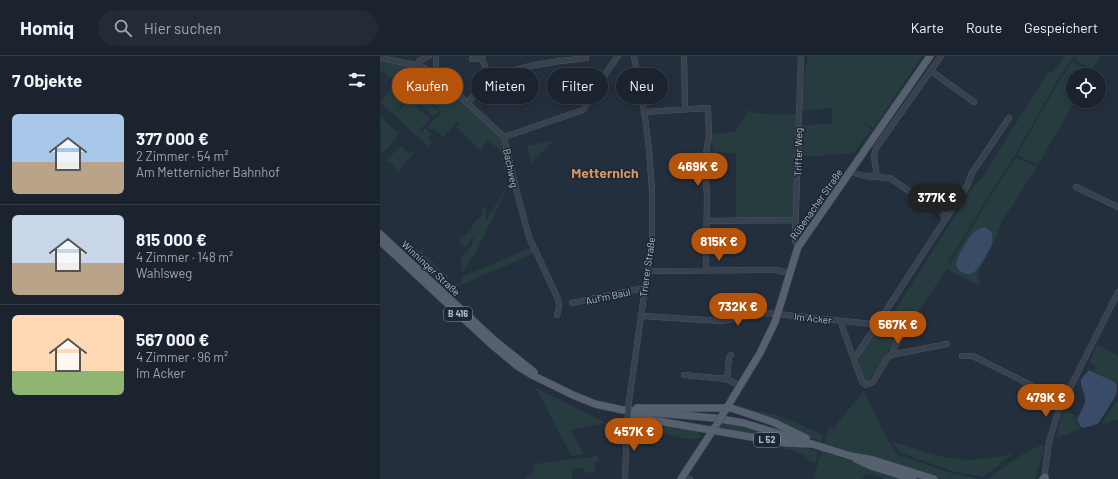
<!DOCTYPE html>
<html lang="de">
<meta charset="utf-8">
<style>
body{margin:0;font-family:Barlow,sans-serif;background:#242b36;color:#f1f3f6;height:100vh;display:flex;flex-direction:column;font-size:15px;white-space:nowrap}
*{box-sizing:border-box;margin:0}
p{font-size:13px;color:#a0a4aa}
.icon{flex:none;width:22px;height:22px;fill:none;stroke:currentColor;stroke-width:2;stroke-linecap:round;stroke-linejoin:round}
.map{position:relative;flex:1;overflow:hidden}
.panel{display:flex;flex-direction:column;background:#1b232e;width:380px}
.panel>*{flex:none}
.guide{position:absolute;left:12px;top:12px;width:380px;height:36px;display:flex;gap:8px}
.fabs{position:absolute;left:686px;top:12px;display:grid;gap:8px}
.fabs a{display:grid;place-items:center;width:40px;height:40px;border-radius:50%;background:#1b232e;box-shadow:0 2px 6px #0003,0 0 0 1px #39404a;font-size:20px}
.price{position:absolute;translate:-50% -34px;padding:0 9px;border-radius:14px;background:#b45309;color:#fff;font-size:13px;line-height:26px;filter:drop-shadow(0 1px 2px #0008)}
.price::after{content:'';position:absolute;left:50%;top:24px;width:12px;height:9px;margin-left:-6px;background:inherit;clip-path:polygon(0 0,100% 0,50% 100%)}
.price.on{background:#222;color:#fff}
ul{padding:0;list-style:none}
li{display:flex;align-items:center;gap:12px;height:100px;padding:0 12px}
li+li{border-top:1px solid #39404a}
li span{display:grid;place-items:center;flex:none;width:112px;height:80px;border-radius:6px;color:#555}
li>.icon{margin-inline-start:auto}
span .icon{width:48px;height:48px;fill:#fffc;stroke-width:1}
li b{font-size:17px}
h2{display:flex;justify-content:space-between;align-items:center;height:48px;padding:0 12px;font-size:17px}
.pill{padding:0 14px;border-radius:18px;background:#1b232e;box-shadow:0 2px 6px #0003,0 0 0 1px #39404a;font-size:14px;line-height:36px}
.pill.on{background:#b45309;color:#fff}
header{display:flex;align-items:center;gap:24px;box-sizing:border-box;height:56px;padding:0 20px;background:#1b232e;border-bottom:1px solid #39404a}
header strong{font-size:19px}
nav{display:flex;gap:22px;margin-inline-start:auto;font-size:14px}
.search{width:280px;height:36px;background:#242b36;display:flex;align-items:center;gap:10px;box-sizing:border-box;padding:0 14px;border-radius:22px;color:#a0a4aa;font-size:15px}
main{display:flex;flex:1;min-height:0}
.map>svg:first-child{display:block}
.green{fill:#263c3f}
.water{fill:#394c67}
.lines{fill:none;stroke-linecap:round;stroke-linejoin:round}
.minor-casing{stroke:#565f6c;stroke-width:6}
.major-casing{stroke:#414a57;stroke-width:8}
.minor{stroke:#38414e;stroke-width:5.5}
.major{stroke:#56606e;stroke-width:7}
.minor-bridge-casing{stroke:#565f6c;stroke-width:6;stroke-linecap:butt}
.major-bridge-casing{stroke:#414a57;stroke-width:8;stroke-linecap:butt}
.minor-bridge{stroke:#38414e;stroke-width:5.5}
.major-bridge{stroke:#56606e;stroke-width:7}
.labels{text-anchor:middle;stroke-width:3;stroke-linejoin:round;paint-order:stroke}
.shield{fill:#1d2633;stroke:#878f9c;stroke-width:1}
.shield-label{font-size:9px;font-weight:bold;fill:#b4bcc9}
.street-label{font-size:10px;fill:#b4bcc9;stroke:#1d2633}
.district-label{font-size:14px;font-weight:bold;fill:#d59563;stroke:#1d2633}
</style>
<header>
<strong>Homiq</strong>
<div class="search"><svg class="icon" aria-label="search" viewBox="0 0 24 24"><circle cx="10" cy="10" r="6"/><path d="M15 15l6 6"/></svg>Hier suchen</div>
<nav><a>Karte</a><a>Route</a><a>Gespeichert</a></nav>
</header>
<main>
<section class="panel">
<h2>7 Objekte<svg class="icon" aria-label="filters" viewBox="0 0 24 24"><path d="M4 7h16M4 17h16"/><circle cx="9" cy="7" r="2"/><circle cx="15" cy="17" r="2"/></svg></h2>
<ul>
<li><span style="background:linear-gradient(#a9c7e8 60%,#b9a48a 0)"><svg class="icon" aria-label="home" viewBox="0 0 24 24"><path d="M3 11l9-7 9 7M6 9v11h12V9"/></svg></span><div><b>377 000 €</b><p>2 Zimmer · 54 m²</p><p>Am Metternicher Bahnhof</p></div></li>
<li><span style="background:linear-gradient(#c9d6e8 60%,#b9a48a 0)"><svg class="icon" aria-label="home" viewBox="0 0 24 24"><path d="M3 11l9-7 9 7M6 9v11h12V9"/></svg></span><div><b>815 000 €</b><p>4 Zimmer · 148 m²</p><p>Wahlsweg</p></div></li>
<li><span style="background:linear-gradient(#ffd9b3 70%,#8fb573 0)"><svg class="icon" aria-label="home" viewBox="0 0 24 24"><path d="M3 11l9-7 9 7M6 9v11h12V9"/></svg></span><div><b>567 000 €</b><p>4 Zimmer · 96 m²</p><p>Im Acker</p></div></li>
</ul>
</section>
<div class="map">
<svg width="738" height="423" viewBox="0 0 738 423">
<rect width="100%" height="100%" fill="#242f3e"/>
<path class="green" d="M 428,0 L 542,0 L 494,72 L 484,66 L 492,74 L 482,85 L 475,97 L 419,101 L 420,70 L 452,67 L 452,52 L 420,55 L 421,36 Z
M 685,0 L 694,0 L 680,20 L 635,99 L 602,151 L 568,207 L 570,208 L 611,139 L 636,101 L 657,111 L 622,165 L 616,182 L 598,217 L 600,231 L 567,213 L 529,269 L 527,268 L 488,325 L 486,326 C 483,323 479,317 478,312 C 475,299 496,272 504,261 L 509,264 L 595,128 L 601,123 L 668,16 L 673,16 Z
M 697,0 L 720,0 L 713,13 L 695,4 Z
M 0,5 L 41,13 L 56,22 L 122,83 L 131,116 L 127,122 L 121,96 L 108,84 L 103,89 L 78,65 L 63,81 L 53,72 L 50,74 L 47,71 L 62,56 L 38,34 L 42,29 L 36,23 L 36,20 C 27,16 21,20 15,26 L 9,21 L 0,30 L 8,20 L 3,15 L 0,17 Z
M 692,6 L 712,15 L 710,19 L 693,19 L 693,45 L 695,45 L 658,109 L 637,99 L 672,37 Z
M 17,27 L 27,29 L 34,35 L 17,54 L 18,55 L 29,44 L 50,63 L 39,75 L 41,76 L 45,72 L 59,84 L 58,84 L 51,78 L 47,82 L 52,86 L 49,91 L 0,46 Z
M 38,36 L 59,56 L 54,61 L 33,42 Z
M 369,54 L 374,57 L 408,59 L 410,58 L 415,58 L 417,60 L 415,161 L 356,162 L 356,97 L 333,96 L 331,78 L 356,76 L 356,73 Z
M 0,60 L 19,77 L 16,81 L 17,82 L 1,98 Z
M 79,67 L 103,89 L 101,91 L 103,93 L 101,95 L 76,71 Z
M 174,84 L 151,107 L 147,90 Z
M 21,90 L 29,98 L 32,95 L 34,97 L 18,116 L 12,108 L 6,104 Z
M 126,135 L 95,197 L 83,216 L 81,213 L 82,209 L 80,206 L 82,201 L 91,190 L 94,179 L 86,192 L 78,185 L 92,173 L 92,169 L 103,158 L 102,157 L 103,155 L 101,153 L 103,150 L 106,157 L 106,164 L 123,137 Z
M 43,191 L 44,192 L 42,196 L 69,221 L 62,229 L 30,198 L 36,192 L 40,195 Z
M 152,191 L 155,197 L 76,231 L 74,230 L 77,227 L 77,228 L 80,228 L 82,221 Z
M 717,289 L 738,300 L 738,327 L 714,315 L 716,310 L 709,307 Z
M 153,330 L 226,367 L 191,374 L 204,398 L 191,400 L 158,335 Z
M 484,334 L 504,378 L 517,398 L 567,416 L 599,423 L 561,423 L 444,387 L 450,371 L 453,373 Z
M 738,343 L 738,364 L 721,368 Z
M 359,348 L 363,351 L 402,361 L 444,379 L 441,386 L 360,352 L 357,349 Z
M 684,354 L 696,360 C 695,366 698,369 701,373 L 676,382 L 681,361 Z
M 251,363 L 309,374 L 320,377 L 321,381 C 312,386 298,381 287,378 C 276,376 263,377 252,376 Z
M 347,367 L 369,371 L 413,385 L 340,372 L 343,368 Z
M 341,379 L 425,391 L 438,395 L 436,405 L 432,406 L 422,398 L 412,394 Z
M 512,386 C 528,390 544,396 560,400 C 584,406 610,404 634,397 L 603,421 L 573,415 L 521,397 L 519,396 Z
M 662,389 L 664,391 L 663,393 L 664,395 L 655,423 L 607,423 L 644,397 Z
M 441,395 L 525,423 L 506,423 L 487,418 L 482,423 L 434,423 Z
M 218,399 L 219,405 L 215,406 L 215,416 L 205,417 L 204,412 L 192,413 L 192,423 L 144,423 L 153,417 L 155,408 L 199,402 L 207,402 Z"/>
<path class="water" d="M 605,171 L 612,176 C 612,180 613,184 612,188 C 609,195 598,214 593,217 C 590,219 587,218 584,217 C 569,212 580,197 585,189 C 592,178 593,174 605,171 Z
M 709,314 L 733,325 L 736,327 L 737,331 L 736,339 L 720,365 L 717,368 L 704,372 L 701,371 L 697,364 C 699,357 706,350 705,342 C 704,335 700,330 701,323 Z"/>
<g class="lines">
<g class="minor-casing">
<path id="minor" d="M 56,0 L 56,11
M 103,0 L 102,4 L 112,24
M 304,0 L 305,53
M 0,2 L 41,10 L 57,19 L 124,81
M 92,3 L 102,2
M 38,9 L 39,5 L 49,0
M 551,15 L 594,46
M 87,47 C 95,39 103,30 113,24 C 139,8 176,6 206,2 L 206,0
M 264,56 L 328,52 L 329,81 L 327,90 L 325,111 L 327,140 L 326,215
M 124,81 L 136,133 L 149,181 L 178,243 L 179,251 L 177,259
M 124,81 L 203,54 L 228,14 L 238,0
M 471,116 L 484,120 L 510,122 L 567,161
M 497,121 L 494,100 L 496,92 L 561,0
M 696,131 L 738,151
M 327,165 L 416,164
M 326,191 L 351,190
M 418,191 L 415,185 L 421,0
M 267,215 L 396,214 L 410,217
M 192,247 L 264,232
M 261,260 L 342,265 L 378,258 L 387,257 L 492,268 L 496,270 L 474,303
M 462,265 L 462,270 L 481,323 L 483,327 L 486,329 L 493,326 L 508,301 L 511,299 L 567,288
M 496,270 L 587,130 L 592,117 L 629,62
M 513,298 C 514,288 523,276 532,270
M 582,300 L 593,300 L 683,345
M 304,319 L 347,323 L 360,330
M 347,323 L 349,302 L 351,299
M 249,345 L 272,183 L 272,134 L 269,93 L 265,61 L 254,0
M 303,419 L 310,423
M 245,423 L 247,369
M 664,423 L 669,386 L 678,356 L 738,236"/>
</g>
<g class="major-casing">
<path id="major" d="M 0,178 L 114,284 L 154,316
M 0,185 L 111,288 L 136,309 L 152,319 L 193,339 L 215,348 L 243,354 L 334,362 L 364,367 L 471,400 L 493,404 L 554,423
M 257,352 L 351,352 L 393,366 L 426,382
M 343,358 L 380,297 L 395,266 L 418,191 L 550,0
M 249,360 L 406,387 L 429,388
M 476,403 L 491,410 L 533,423
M 301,423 L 335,371
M 663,423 L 665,421 L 665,423"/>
</g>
<use href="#minor" class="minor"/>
<use href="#major" class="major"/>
<g class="minor-bridge-casing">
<path id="minor-bridge" d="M 247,369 L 249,345"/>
</g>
<g class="major-bridge-casing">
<path id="major-bridge" d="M 337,368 L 343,358"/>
</g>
<use href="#minor-bridge" class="minor-bridge"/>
<use href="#major-bridge" class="major-bridge"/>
</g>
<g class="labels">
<g class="shield">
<rect x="64" y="251" width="28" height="14" rx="3"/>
<rect x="374" y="377" width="26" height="14" rx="3"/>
</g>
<g class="shield-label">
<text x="78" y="261">B 416</text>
<text x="387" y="387">L 52</text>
</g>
<g class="street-label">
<text transform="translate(418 96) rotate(-89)" y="4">Trifter Weg</text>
<text transform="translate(131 112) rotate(78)" y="4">Bachweg</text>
<text transform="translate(436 148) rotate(-55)" y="4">Rübenacher Straße</text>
<text transform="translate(267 211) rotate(-82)" y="4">Trierer Straße</text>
<text transform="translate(51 212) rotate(43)" y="4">Winninger Straße</text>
<text transform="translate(228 240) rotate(-12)" y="4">Auf'm Baul</text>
<text transform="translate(433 262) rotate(6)" y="4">Im Acker</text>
</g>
<g class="district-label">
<text x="225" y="122">Metternich</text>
</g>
</g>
</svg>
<div class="fabs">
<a><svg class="icon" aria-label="locate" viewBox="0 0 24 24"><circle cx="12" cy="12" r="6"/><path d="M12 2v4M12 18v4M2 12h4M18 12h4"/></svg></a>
</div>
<b class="price" style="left:318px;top:131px">469K €</b>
<b class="price on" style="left:557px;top:162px">377K €</b>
<b class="price" style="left:339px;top:206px">815K €</b>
<b class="price" style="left:358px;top:271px">732K €</b>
<b class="price" style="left:518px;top:289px">567K €</b>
<b class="price" style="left:666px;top:362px">479K €</b>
<b class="price" style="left:254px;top:396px">457K €</b>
<div class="guide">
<a class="pill on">Kaufen</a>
<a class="pill">Mieten</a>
<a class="pill">Filter</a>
<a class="pill">Neu</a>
</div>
</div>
</main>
